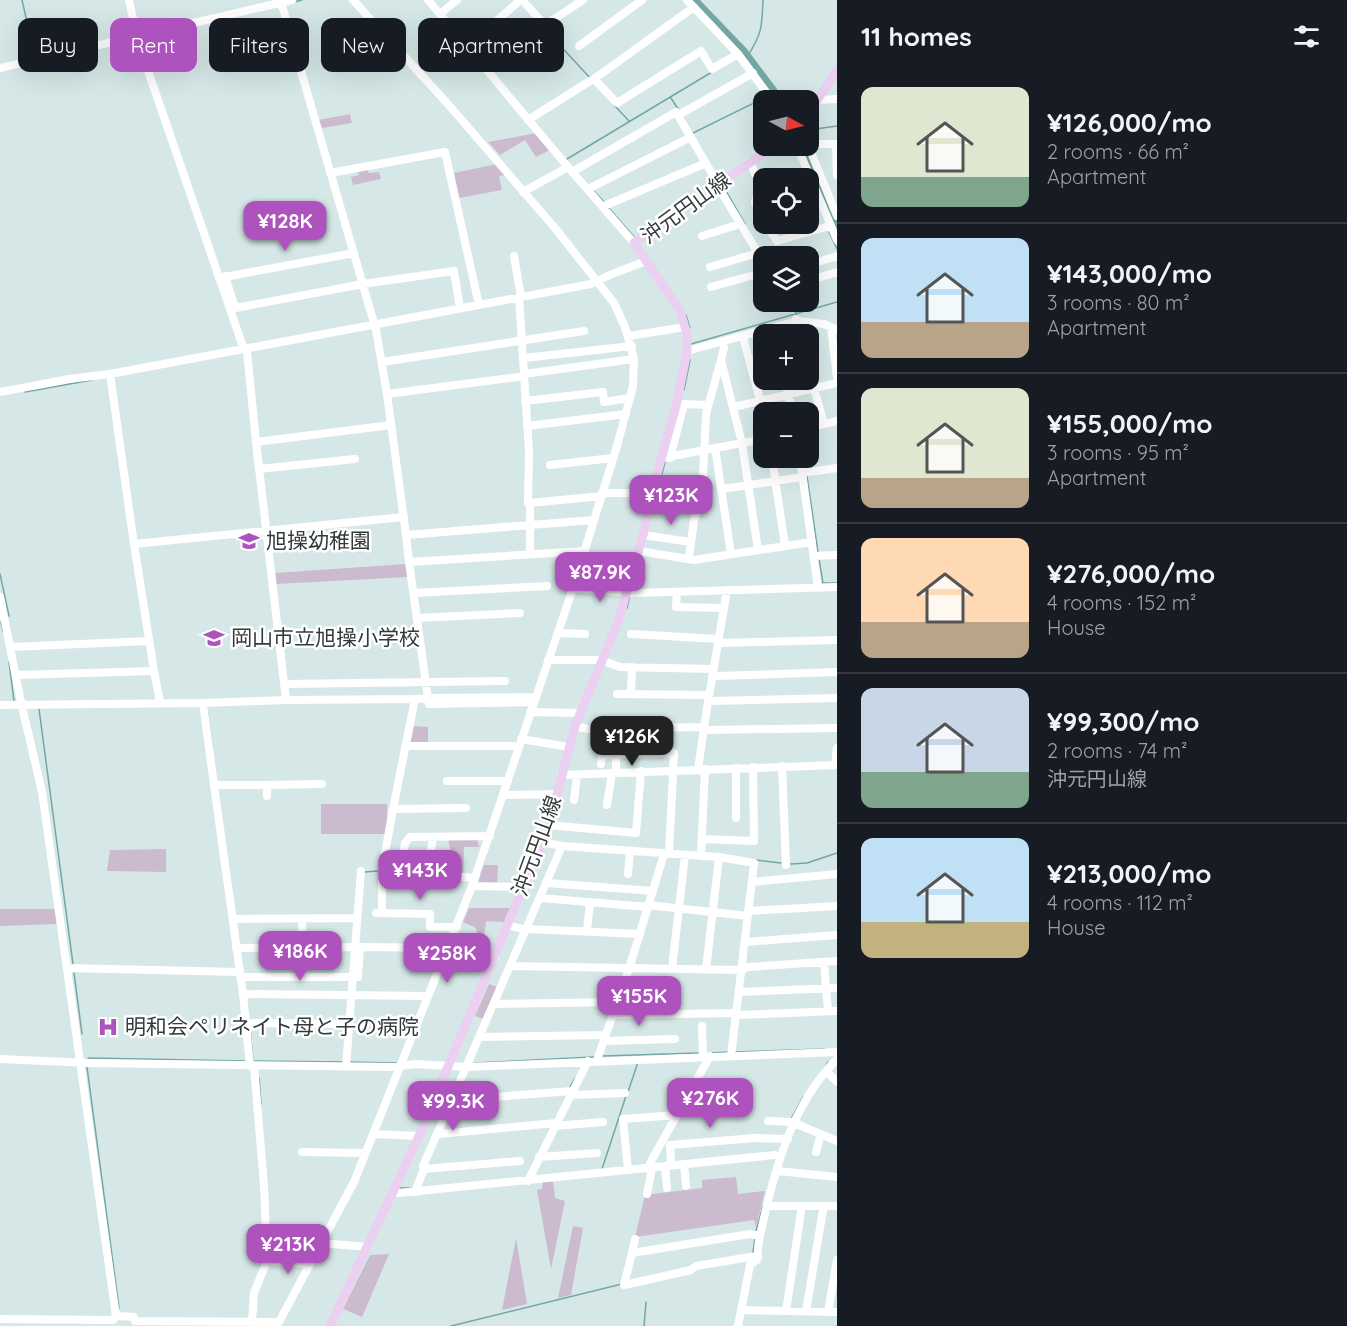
<!DOCTYPE html>
<meta charset="utf-8">
<style>
body{margin:0;font-family:Quicksand,"Noto Sans JP",sans-serif;background:#20242c;color:#f1f3f6;height:100vh;display:flex;flex-direction:column;font-size:22px;white-space:nowrap}
*{box-sizing:border-box;margin:0}
p{font-size:20px;color:#9ea1a6}
.icon{flex:none;width:33px;height:33px;fill:none;stroke:currentColor;stroke-width:2;stroke-linecap:round;stroke-linejoin:round}
.map{position:relative;flex:1;overflow:hidden}
.drawer{display:flex;flex-direction:column;background:#171b24;width:510px}
.drawer>*{flex:none}
.top-card{position:absolute;left:18px;top:18px;width:570px;height:54px;display:flex;gap:12px}
.needle{width:39px;rotate:97deg}
.controls{position:absolute;left:753px;top:90px;display:grid;gap:12px}
.controls a{display:grid;place-items:center;width:66px;height:66px;border-radius:12px;background:#171b24;box-shadow:0 6px 24px #0002;font-size:30px}
.price{position:absolute;translate:-50% -51px;padding:0 14px;border-radius:12px;background:#ae53be;color:#fff;font-size:20px;line-height:39px;filter:drop-shadow(0 2px 3px #0008)}
.price::after{content:'';position:absolute;left:50%;top:36px;width:18px;height:14px;margin-left:-9px;background:inherit;clip-path:polygon(0 0,100% 0,50% 100%)}
.price.selected{background:#222;color:#fff}
ul{padding:0;list-style:none}
li{display:flex;align-items:center;gap:18px;height:150px;padding:0 24px}
li+li{border-top:2px solid #363941}
li span{display:grid;place-items:center;flex:none;width:168px;height:120px;border-radius:12px;color:#555}
li>.icon{margin-inline-start:auto}
span .icon{width:72px;height:72px;fill:#fffc;stroke-width:1}
li b{font-size:26px}
h2{display:flex;justify-content:space-between;align-items:center;height:72px;padding:0 24px;font-size:26px}
.chip{padding:0 21px;border-radius:12px;background:#171b24;box-shadow:0 6px 24px #0002;font-size:21px;line-height:54px}
.chip.selected{background:#ae53be;color:#fff}
main{display:flex;flex:1;min-height:0}
.map>svg:first-child{display:block}
.grass{fill:#ccbacf}
.lines{fill:none;stroke-linecap:round;stroke-linejoin:round}
.stream{stroke:#74a7a3;stroke-width:1.5}
.river{stroke:#74a7a3;stroke-width:10}
.minor{stroke:#fff;stroke-width:8}
.major{stroke:#ecd0f2;stroke-width:9}
.labels{text-anchor:middle;stroke-width:5;stroke-linejoin:round;paint-order:stroke}
.street-label{font-size:21px;fill:#333a3a;stroke:#fff}
.poi-label{font-size:21px;fill:#333a3a;stroke:#fff;text-anchor:start}
</style>
<main>
<div class="map">
<svg width="837" height="1326" viewBox="0 0 837 1326">
<rect width="100%" height="100%" fill="#d5e8e7"/>
<path class="grass" d="M 350,114 L 352,123 L 322,128 L 319,120 Z
M 537,133 L 550,150 L 536,157 L 525,140 L 500,155 L 488,142 Z
M 497,164 L 506,175 L 499,176 L 502,190 L 459,198 L 454,173 Z
M 367,169 L 369,173 L 379,172 L 381,179 L 353,185 L 351,177 L 359,175 L 358,170 Z
M 406,564 L 408,577 L 276,584 L 275,573 Z
M 414,726 L 428,727 L 428,744 L 410,744 Z
M 321,804 L 387,804 L 387,834 L 321,834 Z
M 477,838 L 479,847 L 464,847 L 463,876 L 453,875 L 454,863 L 448,840 Z
M 166,849 L 166,872 L 107,871 L 110,850 Z
M 484,865 L 498,865 L 497,886 L 477,886 Z
M 469,908 L 512,908 L 505,922 L 486,921 L 484,938 L 478,938 L 476,928 L 463,922 Z
M 0,909 L 53,909 L 56,910 L 58,924 L 0,926 Z
M 489,984 L 497,987 L 483,1019 L 475,1016 Z
M 736,1177 L 738,1194 L 765,1191 L 756,1227 L 754,1220 L 635,1237 L 645,1195 L 702,1188 L 702,1180 Z
M 553,1181 L 555,1198 L 565,1201 L 551,1269 L 537,1190 L 542,1189 L 543,1182 Z
M 573,1226 L 583,1228 L 571,1295 L 558,1298 Z
M 516,1238 L 527,1304 L 502,1310 Z
M 389,1254 L 362,1317 L 343,1309 L 370,1255 Z"/>
<g class="lines">
<path class="stream" d="M 22,0 L 35,57
M 294,2 L 302,0
M 543,27 L 591,79
M 747,57 C 762,34 762,27 763,0
M 671,98 L 678,109
M 614,105 L 629,121
M 808,130 L 837,126
M 693,133 L 766,97
M 567,159 L 712,72
M 723,186 L 745,224
M 592,189 L 605,203
M 608,207 L 634,237
M 829,232 L 837,249
M 789,302 L 797,315
M 686,315 L 690,328
M 691,344 L 837,302
M 684,390 L 690,360
M 25,392 L 92,380
M 804,458 L 806,468
M 662,474 L 665,462
M 807,476 L 818,552
M 819,559 L 823,583
M 0,574 L 9,616
M 822,583 L 837,583
M 632,590 L 642,555
M 627,608 L 630,595
M 1,622 L 3,631
M 9,662 L 14,701
M 207,708 L 212,746
M 39,709 L 73,964
M 755,860 L 781,863
M 790,864 L 807,863 L 837,853
M 365,872 L 378,871
M 480,873 L 486,855
M 74,973 L 82,1034
M 250,1031 L 253,1059
M 734,1052 L 825,1049
M 710,1053 L 729,1052
M 602,1056 L 699,1053
M 88,1058 L 245,1061
M 253,1061 L 344,1062
M 349,1062 L 396,1063
M 475,1063 L 594,1057
M 87,1067 L 119,1308
M 824,1069 L 828,1062
M 259,1078 L 261,1104
M 570,1087 L 575,1078
M 628,1092 L 638,1062
M 791,1119 L 803,1097
M 602,1169 L 626,1096
M 399,1188 L 409,1188
M 756,1231 L 763,1206
M 753,1252 L 755,1238
M 451,1326 L 622,1284
M 644,1326 L 646,1302"/>
<path class="river" d="M 693,0 L 743,52 L 779,100
M 803,146 L 837,228"/>
<path class="minor" d="M 129,0 L 137,36 L 145,62 L 230,309 L 242,344 L 247,351 L 256,442 L 391,425
M 353,0 L 447,103 L 555,228 L 614,303 L 625,327 L 634,359 L 633,386 L 617,446 L 573,588
M 428,0 L 568,167 L 634,243
M 522,0 L 545,25 L 583,0
M 687,0 L 738,54 L 772,100
M 281,2 L 376,330 L 387,394 L 406,535
M 694,7 L 594,79 L 617,103 L 701,51 L 712,69 L 738,54
M 440,14 L 457,0
M 468,46 L 518,2
M 579,46 L 642,0
M 485,67 L 541,28
M 0,68 L 292,0
M 818,100 L 837,99
M 682,113 L 753,73
M 528,120 L 590,81
M 808,144 L 836,144 L 837,175
M 808,145 L 837,216
M 797,146 L 837,240
M 750,162 L 764,193
M 572,172 L 676,112 L 718,184
M 330,173 L 445,152 L 479,305
M 717,185 L 764,263
M 588,189 L 691,137
M 523,192 L 568,167
M 764,193 L 756,199 L 755,203 L 764,219
M 604,206 L 706,163
M 766,224 L 777,241 L 830,226
M 702,236 L 740,224
M 514,256 L 521,297
M 808,265 L 837,256
M 710,267 L 758,253
M 225,276 L 235,308
M 219,278 L 354,253
M 808,281 L 837,272
M 711,287 L 764,272
M 519,297 L 529,451 L 528,503 L 530,503
M 230,309 L 363,284 L 454,271 L 460,308
M 796,319 L 800,334
M 831,327 L 837,377
M 629,336 L 685,327
M 743,337 L 764,415
M 723,342 L 724,348 L 721,360 L 742,443 L 758,550
M 687,351 L 797,321 L 824,324 L 837,330
M 524,358 L 632,346
M 382,362 L 584,331
M 808,366 L 824,424
M 110,374 L 591,284 L 612,274 L 646,261
M 524,374 L 634,359
M 785,380 L 792,412
M 0,392 L 69,379 L 110,374 L 134,544
M 387,394 L 525,376
M 525,401 L 603,392 L 604,402 L 630,398
M 734,407 L 837,383
M 527,426 L 626,414
M 808,428 L 837,421
M 256,442 L 286,700 L 415,699 L 393,809
M 715,448 L 731,554
M 662,458 L 764,439
M 670,458 L 684,404 L 708,405
M 772,458 L 785,546
M 800,458 L 818,588
M 550,465 L 613,458
M 259,469 L 355,459
M 802,473 L 837,468
M 722,489 L 802,477
M 602,493 L 653,493
M 594,520 L 530,525 L 530,503 L 602,496
M 643,535 L 690,542
M 639,551 L 694,560 L 812,542
M 814,556 L 837,555
M 689,558 L 694,520 L 702,497 L 706,414 L 721,360
M 409,562 L 406,535 L 530,525 L 530,554
M 414,593 L 547,586
M 677,593 L 676,607 L 724,608
M 0,597 L 21,702 L 42,792 L 116,1316
M 417,618 L 520,613
M 558,633 L 585,634
M 631,634 L 718,639
M 718,643 L 837,640
M 11,647 L 149,641
M 548,660 L 601,660 L 620,667 L 713,669
M 154,671 L 134,544 L 404,517
M 16,675 L 154,671 L 160,702
M 716,676 L 837,672
M 285,684 L 505,681
M 631,693 L 632,667
M 617,694 L 709,695
M 536,697 L 428,698 L 409,562 L 585,551
M 415,699 L 428,698 L 429,704 L 533,702
M 712,701 L 837,698
M 203,703 L 286,700
M 0,705 L 203,703 L 214,785
M 530,712 L 579,713
M 575,726 L 588,729 L 704,727 L 707,730 L 837,728
M 657,736 L 658,754
M 521,739 L 569,747
M 632,739 L 632,754
M 405,746 L 519,746
M 602,755 L 674,753 L 669,854
M 601,764 L 606,729
M 835,765 L 837,748
M 782,766 L 786,865
M 698,769 L 707,708 L 727,590
M 616,773 L 616,755
M 561,775 L 837,765
M 447,781 L 508,781
M 503,795 L 557,794
M 267,796 L 267,785 L 322,784
M 574,800 L 577,775
M 607,805 L 612,773
M 736,818 L 736,768
M 549,825 L 636,833 L 641,771
M 702,839 L 754,841 L 753,767
M 562,846 L 719,857 L 754,863 L 731,1056
M 701,856 L 705,769
M 402,861 L 405,843 L 410,837 L 490,836
M 429,865 L 433,837
M 382,870 L 393,809 L 466,808
M 399,871 L 475,878
M 628,874 L 630,852
M 752,882 L 837,874
M 547,883 L 653,891
M 472,886 L 573,588 L 632,593 L 837,587
M 540,898 L 648,907
M 648,905 L 748,916
M 748,911 L 837,906
M 376,913 L 430,914 L 430,927 L 457,927
M 382,913 L 382,881
M 233,919 L 357,918
M 302,919 L 303,977
M 508,925 L 526,930
M 527,929 L 640,934
M 587,931 L 590,902
M 745,942 L 837,935
M 236,948 L 355,947
M 446,952 L 495,957
M 824,962 L 828,1011
M 510,966 L 742,970 L 748,967 L 837,961
M 67,968 L 239,972
M 672,969 L 685,855
M 706,970 L 719,857
M 240,977 L 358,977 L 360,947 L 448,948
M 739,992 L 837,988
M 243,994 L 428,996
M 494,1004 L 618,1002
M 613,1015 L 737,1013
M 737,1015 L 837,1011
M 247,1023 L 348,1024
M 702,1026 L 703,1057
M 480,1037 L 606,1035
M 604,1041 L 675,1039
M 0,1059 L 90,1063 L 395,1067 L 415,1064 L 466,1067 L 837,1052
M 597,1060 L 629,969 L 664,854
M 250,1066 L 243,994 L 214,785 L 267,785
M 346,1067 L 361,871
M 826,1071 L 837,1082
M 570,1095 L 625,1093
M 453,1100 L 572,1091
M 768,1121 L 792,1122 L 837,1141
M 554,1126 L 603,1122
M 373,1134 L 419,1136
M 439,1134 L 556,1123
M 302,1152 L 365,1153
M 816,1152 L 821,1134
M 539,1157 L 597,1153
M 684,1164 L 686,1186
M 671,1165 L 670,1145 L 755,1138 L 788,1139
M 665,1166 L 667,1188
M 650,1167 L 650,1163 L 710,1056
M 424,1169 L 520,1161
M 628,1170 L 623,1119 L 677,1115
M 777,1171 L 837,1177
M 528,1181 L 588,1061
M 394,1191 L 399,1193 L 775,1155
M 415,1192 L 424,1169 L 423,1166 L 562,846 L 542,842
M 647,1194 L 652,1168
M 767,1206 L 837,1206
M 321,1243 L 368,1247
M 632,1253 L 635,1239
M 758,1257 L 750,1257 L 696,1266 L 691,1270 L 624,1285 L 632,1253 L 750,1234 L 760,1236
M 267,1261 L 310,1264
M 741,1310 L 837,1312
M 786,1311 L 801,1212
M 806,1311 L 823,1210
M 828,1312 L 837,1260
M 0,1319 L 113,1320 L 116,1316 L 134,1317 L 135,1321 L 279,1322 L 354,1182 L 472,886 L 524,887
M 252,1322 L 254,1293 L 267,1261 L 264,1185 L 254,1066
M 738,1326 L 750,1265 L 757,1260 C 758,1252 758,1244 760,1236 C 773,1175 791,1104 837,1059"/>
<path class="major" d="M 808,114 L 837,70
M 330,1326 L 419,1136 L 542,842 L 551,817 L 575,726 L 618,622 L 643,535 L 658,470 L 676,406 L 687,351 L 687,334 L 680,311 L 634,243 L 774,146"/>
</g>
<defs>
<g id="school-bare" transform="scale(1.62)"><path d="M0-5L7-2L0 1L-7-2ZM-4 1L0 2.5L4 1V4Q0 6-4 4Z" fill="#ae53be" stroke="#fff" stroke-width="2.5" paint-order="stroke"/></g>
<g id="hospital-bare" transform="scale(1.62)"><path d="M-5-5h3v3.5h4V-5h3V5h-3V1.5h-4V5h-3Z" fill="#ae53be" stroke="#fff" stroke-width="2.5" paint-order="stroke"/></g>
</defs>
<g fill-rule="evenodd">
<use href="#school-bare" x="249" y="541"/>
<use href="#school-bare" x="214" y="638"/>
<use href="#hospital-bare" x="108" y="1027"/>
</g>
<g class="labels">
<g class="street-label">
<text transform="translate(686 208) rotate(-36)" y="7">沖元円山線</text>
<text transform="translate(537 846) rotate(-70)" y="7">沖元円山線</text>
</g>
<g class="poi-label">
<text x="266" y="548">旭操幼稚園</text>
<text x="231" y="645">岡山市立旭操小学校</text>
<text x="125" y="1034">明和会ペリネイト母と子の病院</text>
</g>
</g>
</svg>
<div class="controls">
<a><svg class="needle" viewBox="-14 -14 28 28"><path d="M0-13l5 13h-10z" fill="#e53935"/><path d="M0 13l5-13h-10z" fill="#9ea1a6"/></svg></a>
<a><svg class="icon" aria-label="locate" viewBox="0 0 24 24"><circle cx="12" cy="12" r="6"/><path d="M12 2v4M12 18v4M2 12h4M18 12h4"/></svg></a>
<a><svg class="icon" aria-label="layers" viewBox="0 0 24 24"><path d="M12 4l9 5-9 5-9-5zM3 14l9 5 9-5"/></svg></a>
<a>+</a>
<a>−</a>
</div>
<b class="price" style="left:285px;top:252px">¥128K</b>
<b class="price" style="left:671px;top:526px">¥123K</b>
<b class="price" style="left:600px;top:603px">¥87.9K</b>
<b class="price selected" style="left:632px;top:767px">¥126K</b>
<b class="price" style="left:420px;top:901px">¥143K</b>
<b class="price" style="left:300px;top:982px">¥186K</b>
<b class="price" style="left:447px;top:984px">¥258K</b>
<b class="price" style="left:639px;top:1027px">¥155K</b>
<b class="price" style="left:710px;top:1129px">¥276K</b>
<b class="price" style="left:453px;top:1132px">¥99.3K</b>
<b class="price" style="left:288px;top:1275px">¥213K</b>
<div class="top-card">
<a class="chip">Buy</a>
<a class="chip selected">Rent</a>
<a class="chip">Filters</a>
<a class="chip">New</a>
<a class="chip">Apartment</a>
</div>
</div>
<section class="drawer">
<h2>11 homes<svg class="icon" aria-label="filters" viewBox="0 0 24 24"><path d="M4 7h16M4 17h16"/><circle cx="9" cy="7" r="2"/><circle cx="15" cy="17" r="2"/></svg></h2>
<ul>
<li><span style="background:linear-gradient(#dfe7d0 75%,#7fa58c 0)"><svg class="icon" aria-label="home" viewBox="0 0 24 24"><path d="M3 11l9-7 9 7M6 9v11h12V9"/></svg></span><div><b>¥126,000/mo</b><p>2 rooms · 66 m²</p><p>Apartment</p></div></li>
<li><span style="background:linear-gradient(#bfe0f5 70%,#b9a48a 0)"><svg class="icon" aria-label="home" viewBox="0 0 24 24"><path d="M3 11l9-7 9 7M6 9v11h12V9"/></svg></span><div><b>¥143,000/mo</b><p>3 rooms · 80 m²</p><p>Apartment</p></div></li>
<li><span style="background:linear-gradient(#dfe7d0 75%,#b9a48a 0)"><svg class="icon" aria-label="home" viewBox="0 0 24 24"><path d="M3 11l9-7 9 7M6 9v11h12V9"/></svg></span><div><b>¥155,000/mo</b><p>3 rooms · 95 m²</p><p>Apartment</p></div></li>
<li><span style="background:linear-gradient(#ffd9b3 70%,#b9a48a 0)"><svg class="icon" aria-label="home" viewBox="0 0 24 24"><path d="M3 11l9-7 9 7M6 9v11h12V9"/></svg></span><div><b>¥276,000/mo</b><p>4 rooms · 152 m²</p><p>House</p></div></li>
<li><span style="background:linear-gradient(#c9d6e8 70%,#7fa58c 0)"><svg class="icon" aria-label="home" viewBox="0 0 24 24"><path d="M3 11l9-7 9 7M6 9v11h12V9"/></svg></span><div><b>¥99,300/mo</b><p>2 rooms · 74 m²</p><p>沖元円山線</p></div></li>
<li><span style="background:linear-gradient(#bfe0f5 70%,#c2b280 0)"><svg class="icon" aria-label="home" viewBox="0 0 24 24"><path d="M3 11l9-7 9 7M6 9v11h12V9"/></svg></span><div><b>¥213,000/mo</b><p>4 rooms · 112 m²</p><p>House</p></div></li>
</ul>
</section>
</main>
